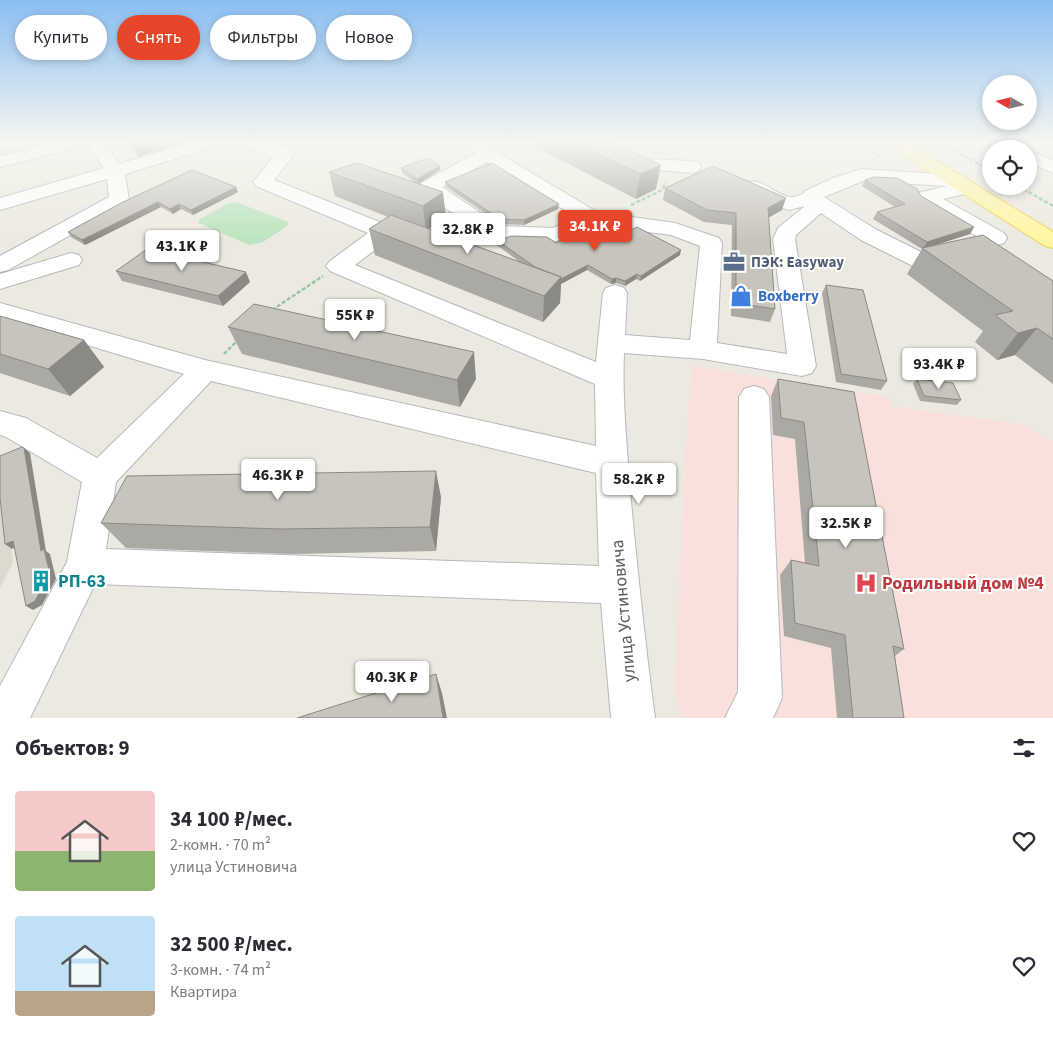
<!DOCTYPE html>
<html lang="ru">
<meta charset="utf-8">
<style>
body{margin:0;font-family:"Source Sans 3",sans-serif;background:#f7f7f7;color:#2b2b33;height:100vh;display:flex;flex-direction:column;font-size:19px;white-space:nowrap}
*{box-sizing:border-box;margin:0}
p{font-size:16px;color:#7c7c81}
.icon{flex:none;width:28px;height:28px;fill:none;stroke:currentColor;stroke-width:2;stroke-linecap:round;stroke-linejoin:round}
.map{position:relative;height:718px;overflow:hidden}
.details{display:flex;flex-direction:column;background:#fff;flex:1}
.details>*{flex:none}
.banner{position:absolute;left:15px;top:15px;width:500px;height:45px;display:flex;gap:10px}
.needle{width:32px;rotate:278deg}
.tools{position:absolute;left:982px;top:75px;display:grid;gap:10px}
.tools a{display:grid;place-items:center;width:55px;height:55px;border-radius:50%;background:#fff;box-shadow:0 2px 8px #0003;font-size:25px}
.price{position:absolute;translate:-50% -42px;padding:0 11px;border-radius:5px;background:#fff;color:#222;font-size:16px;line-height:32px;filter:drop-shadow(0 1px 2px #0008)}
.price::after{content:'';position:absolute;left:50%;top:30px;width:15px;height:11px;margin-left:-8px;background:inherit;clip-path:polygon(0 0,100% 0,50% 100%)}
.price.on{background:#e8462a;color:#fff}
ul{padding:0;list-style:none}
li{display:flex;align-items:center;gap:15px;height:125px;padding:0 15px}
li span{display:grid;place-items:center;flex:none;width:140px;height:100px;border-radius:5px;color:#555}
li>.icon{margin-inline-start:auto}
span .icon{width:60px;height:60px;fill:#fffc;stroke-width:1}
li b{font-size:21px}
h2{display:flex;justify-content:space-between;align-items:center;height:60px;padding:0 15px;font-size:21px}
.tag{padding:0 18px;border-radius:22px;background:#fff;box-shadow:0 2px 8px #0003;font-size:18px;line-height:45px}
.tag.on{background:#e8462a;color:#fff}
.map>svg:first-child{display:block}
.education{fill:#dcd9ce}
.medical{fill:#fae0db}
.green{fill:#bce4bf}
.lines{fill:none;stroke-linecap:round;stroke-linejoin:round}
.minor-casing{stroke:#b6b8bd;stroke-width:2}
.major-casing{stroke:#f0d055;stroke-width:2}
.path{stroke:#95c5a6;stroke-width:2.5;stroke-dasharray:4 2;stroke-linecap:butt}
.minor{fill:#fff;fill-rule:evenodd}
.major{fill:#fff6a2;fill-rule:evenodd}
.wall{fill:#aba9a3}
.shaded-wall{fill:#8b8984}
.building{fill:#c7c4bd;stroke:#8b8984}
.labels{text-anchor:middle;stroke-width:4;stroke-linejoin:round;paint-order:stroke}
.service-label{font-size:15px;font-weight:bold;fill:#4e5e75;stroke:#fff;text-anchor:start}
.shop-label{font-size:15px;font-weight:bold;fill:#366cbe;stroke:#fff;text-anchor:start}
.near-culture-label{font-size:18px;font-weight:bold;fill:#0d838f;stroke:#fff;text-anchor:start}
.near-health-label{font-size:18px;font-weight:bold;fill:#be3a42;stroke:#fff;text-anchor:start}
.near-street-label{font-size:18px;fill:#595c61;stroke:#fff}
</style>
<div class="map">
<svg width="1053" height="718" viewBox="0 0 1053 718">
<rect width="100%" height="100%" fill="#eceae0"/>
<path class="education" d="M 628,141 L 732,141 L 705,152 L 690,144 L 661,156 Z
M 0,474 L 13,563 L 0,588 Z"/>
<path class="medical" d="M 691,366 L 889,397 L 890,406 L 1025,425 L 1053,443 L 1053,718 L 682,718 L 675,689 L 684,477 Z"/>
<path class="green" d="M 0,141 L 81,141 L 0,162 Z
M 236,202 L 288,222 L 287,226 L 263,242 L 250,245 L 198,223 L 200,219 L 227,204 Z"/>
<g class="lines">
<g class="minor-casing">
<path id="minor" d="M 62,141 L 102,141 L 119,164 L 197,141 L 223,141 L 220,145 L 125,174 L 129,200 L 126,204 L 8,270 L 0,272 L 0,256 L 109,197 L 107,179 L 0,210 L 0,198 L 104,168 L 87,145 L 0,167 L 0,157 Z
M 238,141 L 262,141 L 291,150 L 294,154 L 274,180 L 392,227 L 395,232 L 392,237 L 355,265 L 596,362 L 603,293 L 606,288 L 615,285 L 624,288 L 627,293 L 625,335 L 690,340 L 700,246 L 671,235 L 594,225 L 556,241 L 495,238 L 487,237 L 421,191 L 418,187 L 421,183 L 476,153 L 466,141 L 484,141 L 493,150 L 597,212 L 675,223 L 719,238 L 722,243 L 717,343 L 787,354 L 773,239 L 778,228 L 805,206 L 789,210 L 782,208 L 744,190 L 741,186 L 744,182 C 763,177 774,195 791,197 C 794,198 799,195 803,194 L 805,191 L 833,178 L 862,169 L 956,175 L 963,177 L 966,181 L 964,184 L 968,185 L 971,189 L 968,193 L 943,199 L 1004,233 L 1007,238 L 1004,243 L 921,268 L 913,266 L 861,240 L 821,213 L 796,235 L 795,239 L 816,366 L 812,373 L 802,376 L 703,359 L 624,353 C 622,399 627,445 630,490 C 637,567 645,642 655,718 L 611,718 L 601,603 L 95,584 L 30,718 L 0,718 L 0,686 L 67,562 L 82,482 L 6,437 L 0,435 L 0,411 L 26,418 L 97,458 L 184,374 L 0,319 L 0,303 L 205,360 L 596,446 L 595,384 L 330,271 L 326,266 L 330,261 L 368,233 L 256,186 L 253,182 L 274,156 L 240,145 ZM 487,162 L 576,217 L 553,228 L 500,226 L 442,187 ZM 863,181 L 947,186 L 918,193 L 915,197 L 918,201 L 978,237 L 923,253 L 877,230 L 824,197 ZM 211,381 L 596,473 L 599,566 L 106,549 L 116,482 Z
M 585,141 L 607,141 L 645,159 L 692,161 L 699,163 L 701,167 L 699,171 L 692,173 L 635,168 L 588,145 Z
M 987,141 C 999,140 1015,138 1023,149 C 1011,149 995,152 987,141 Z
M 1029,151 L 1053,160 L 1053,173 L 1029,163 Z
M 71,253 L 79,255 L 82,260 L 79,265 L 0,289 L 0,274 Z
M 754,386 L 764,389 L 769,397 L 782,698 L 773,718 L 725,718 L 738,692 L 739,397 L 744,389 Z"/>
</g>
<g class="major-casing">
<path id="major" d="M 884,141 L 905,141 L 1053,232 L 1053,248 L 1045,246 L 887,145 Z"/>
</g>
<path class="path" d="M 858,141 L 882,158
M 938,141 L 991,171
M 688,150 L 697,141
M 1018,186 L 1053,206
M 631,205 L 662,190 L 666,182
M 272,310 L 323,276
M 224,354 L 237,341"/>
<use href="#minor" class="minor"/>
<use href="#major" class="major"/>
</g>
<path class="wall" d="M 126,141 L 191,141 L 138,157 Z
M 536,141 L 608,141 L 656,189 L 636,199 L 536,147 Z
M 401,168 L 440,170 L 419,184 L 446,217 L 429,229 L 520,262 L 498,246 L 498,241 L 556,243 L 625,233 L 680,255 L 640,281 L 636,279 L 625,286 L 616,283 L 611,284 L 587,270 L 561,284 L 560,303 L 543,322 L 375,255 L 369,229 L 388,217 L 335,196 L 329,172 L 416,183 L 402,173 Z
M 865,180 L 921,196 L 974,227 L 970,234 L 935,245 L 1053,281 L 1053,384 L 1015,355 L 997,360 L 975,342 L 983,331 L 907,274 L 922,249 L 873,219 L 877,212 L 895,207 L 862,186 Z
M 445,182 L 558,209 L 524,225 L 501,224 L 446,187 Z
M 665,188 L 782,210 L 768,218 L 775,309 L 770,322 L 731,316 L 732,225 L 704,222 L 663,200 Z
M 238,192 L 193,215 L 181,209 L 173,214 L 161,207 L 85,245 L 71,237 L 68,232 L 121,203 Z
M 116,271 L 250,282 L 223,306 L 122,281 Z
M 826,285 L 887,381 L 881,390 L 836,382 L 822,293 Z
M 0,316 L 84,340 L 104,367 L 70,396 L 0,373 Z
M 228,327 L 476,379 L 460,407 L 242,354 Z
M 778,379 L 854,392 L 904,649 L 895,656 L 904,718 L 837,718 L 831,648 L 784,636 L 780,575 L 791,560 L 805,563 L 795,439 L 773,435 L 771,396 Z
M 917,379 L 961,400 L 957,405 L 920,401 L 913,384 Z
M 441,497 L 436,551 L 293,554 L 126,548 L 101,523 Z"/>
<path class="shaded-wall" d="M 137,141 L 191,141 L 138,157 L 131,142 Z
M 661,165 L 656,189 L 636,199 L 640,174 Z
M 440,166 L 440,170 L 418,184 L 417,179 Z
M 236,187 L 238,192 L 193,215 L 191,210 Z
M 443,192 L 446,217 L 426,231 L 423,206 Z
M 786,198 L 782,210 L 764,220 L 768,208 Z
M 158,202 L 161,207 L 85,245 L 82,240 Z
M 179,204 L 181,209 L 173,214 L 170,209 Z
M 559,204 L 558,209 L 524,225 L 524,220 Z
M 974,227 L 970,234 L 923,249 L 927,242 Z
M 681,250 L 680,255 L 640,281 L 641,276 Z
M 588,265 L 587,270 L 561,284 L 560,303 L 543,322 L 544,296 L 561,277 Z
M 246,272 L 250,282 L 223,306 L 218,296 Z
M 637,274 L 636,279 L 625,286 L 625,281 Z
M 616,278 L 616,283 L 611,284 L 612,279 Z
M 1037,328 L 1015,355 L 997,360 L 1018,333 Z
M 84,340 L 104,367 L 70,396 L 48,369 Z
M 474,352 L 476,379 L 460,407 L 457,380 Z
M 24,448 L 30,453 L 46,551 L 50,554 L 56,579 L 42,605 L 33,610 L 26,606 Z
M 436,471 L 441,497 L 436,551 L 430,527 Z
M 13,541 L 19,545 L 12,549 L 5,544 Z
M 436,674 L 442,693 L 447,718 L 443,718 Z"/>
<path class="building" d="M 571,141 L 608,141 L 661,165 L 640,174 Z
M 428,158 L 440,166 L 417,179 L 401,168 Z
M 357,163 L 443,192 L 423,206 L 329,172 Z
M 492,163 L 559,204 L 524,220 L 500,219 L 445,182 Z
M 713,166 L 786,198 L 768,208 L 775,309 L 736,303 L 736,213 L 707,210 L 665,188 Z
M 192,170 L 236,187 L 191,210 L 179,204 L 170,209 L 158,202 L 82,240 L 68,232 L 121,203 Z
M 874,177 L 897,178 L 917,189 L 921,196 L 974,227 L 927,242 L 877,212 L 905,204 L 865,180 Z
M 391,215 L 561,277 L 544,296 L 369,229 Z
M 599,222 L 608,224 L 625,233 L 637,227 L 681,250 L 641,276 L 637,274 L 625,281 L 616,278 L 612,279 L 588,265 L 561,279 L 561,277 L 535,267 L 498,241 L 511,236 L 547,237 L 556,243 Z
M 983,235 L 1053,281 L 1053,339 L 1037,328 L 1018,333 L 995,315 L 1013,311 L 922,248 Z
M 147,249 L 246,272 L 218,296 L 116,271 Z
M 826,285 L 863,290 L 887,381 L 841,374 Z
M 254,304 L 474,352 L 457,380 L 228,327 Z
M 0,316 L 84,340 L 48,369 L 0,354 Z
M 778,379 L 854,392 L 904,649 L 893,646 L 904,718 L 853,718 L 845,635 L 795,623 L 791,560 L 819,566 L 804,422 L 781,418 Z
M 917,379 L 953,383 L 961,400 L 924,396 Z
M 22,447 L 24,448 L 41,551 L 44,549 L 50,574 L 35,601 L 26,606 L 13,541 L 5,544 L 0,498 L 0,456 Z
M 436,471 L 430,527 L 279,529 L 101,523 L 127,476 Z
M 436,674 L 443,718 L 297,718 Z"/>
<linearGradient id="sky" x2="0" y2="1"><stop stop-color="#8abef1"/><stop offset="0.59" stop-color="#f6f6f1"/><stop offset="1" stop-color="#f6f6f1" stop-opacity="0"/></linearGradient>
<rect width="1053" height="241" fill="url(#sky)"/>
<defs>
<g id="office-bare" transform="scale(1.725)"><path d="M-6-3h4V-5.5h4V-3h4V5H-6ZM-1-4.5V-3h2v-1.5ZM-6 0V1H6V0Z" fill="#5c6f8a" stroke="#fff" stroke-width="2.5" paint-order="stroke"/></g>
<g id="shop-bare" transform="scale(1.725)"><path d="M-5-2.5h2.3a2.7 3.5 0 0 1 5.4 0H5L5.5 6h-11ZM-1.5-2.5h3a1.5 2.3 0 0 0-3 0Z" fill="#3f7fe0" stroke="#fff" stroke-width="2.5" paint-order="stroke"/></g>
<g id="building-bare" transform="scale(1.725)"><path d="M-4-6H4V6H1V3H-1V6H-4ZM-2.5-4.3h1.7v1.8h-1.7ZM.8-4.3h1.7v1.8H.8ZM-2.5-1h1.7V.8h-1.7ZM.8-1h1.7V.8H.8Z" fill="#0f9aa8" stroke="#fff" stroke-width="2.5" paint-order="stroke"/></g>
<g id="hospital-bare" transform="scale(1.725)"><path d="M-5-5h3v3.5h4V-5h3V5h-3V1.5h-4V5h-3Z" fill="#e0444e" stroke="#fff" stroke-width="2.5" paint-order="stroke"/></g>
</defs>
<g fill-rule="evenodd">
<use href="#office-bare" x="734" y="262"/>
<use href="#shop-bare" x="741" y="296"/>
<use href="#building-bare" x="41" y="581"/>
<use href="#hospital-bare" x="866" y="583"/>
</g>
<g class="labels">
<g class="service-label">
<text x="751" y="267">ПЭК: Easyway</text>
</g>
<g class="shop-label">
<text x="758" y="301">Boxberry</text>
</g>
<g class="near-culture-label">
<text x="58" y="587">РП-63</text>
</g>
<g class="near-health-label">
<text x="882" y="589">Родильный дом №4</text>
</g>
<g class="near-street-label">
<text transform="translate(623 611) rotate(-95)" y="6">улица Устиновича</text>
</g>
</g>
</svg>
<div class="tools">
<a><svg class="needle" viewBox="-14 -14 28 28"><path d="M0-13l5 13h-10z" fill="#e53935"/><path d="M0 13l5-13h-10z" fill="#7c7c81"/></svg></a>
<a><svg class="icon" aria-label="locate" viewBox="0 0 24 24"><circle cx="12" cy="12" r="6"/><path d="M12 2v4M12 18v4M2 12h4M18 12h4"/></svg></a>
</div>
<b class="price on" style="left:595px;top:252px">34.1K ₽</b>
<b class="price" style="left:468px;top:255px">32.8K ₽</b>
<b class="price" style="left:182px;top:272px">43.1K ₽</b>
<b class="price" style="left:355px;top:341px">55K ₽</b>
<b class="price" style="left:939px;top:390px">93.4K ₽</b>
<b class="price" style="left:278px;top:501px">46.3K ₽</b>
<b class="price" style="left:639px;top:505px">58.2K ₽</b>
<b class="price" style="left:846px;top:549px">32.5K ₽</b>
<b class="price" style="left:392px;top:703px">40.3K ₽</b>
<div class="banner">
<a class="tag">Купить</a>
<a class="tag on">Снять</a>
<a class="tag">Фильтры</a>
<a class="tag">Новое</a>
</div>
</div>
<section class="details">
<h2>Объектов: 9<svg class="icon" aria-label="filters" viewBox="0 0 24 24"><path d="M4 7h16M4 17h16"/><circle cx="9" cy="7" r="2"/><circle cx="15" cy="17" r="2"/></svg></h2>
<ul>
<li><span style="background:linear-gradient(#f6c9c9 60%,#8fb573 0)"><svg class="icon" aria-label="home" viewBox="0 0 24 24"><path d="M3 11l9-7 9 7M6 9v11h12V9"/></svg></span><div><b>34 100 ₽/мес.</b><p>2-комн. · 70 m²</p><p>улица Устиновича</p></div><svg class="icon" aria-label="heart" viewBox="0 0 24 24"><path d="M12 20l-8-8c-3-5 5-10 8-4 3-6 11-1 8 4z"/></svg></li>
<li><span style="background:linear-gradient(#bfe0f5 75%,#b9a48a 0)"><svg class="icon" aria-label="home" viewBox="0 0 24 24"><path d="M3 11l9-7 9 7M6 9v11h12V9"/></svg></span><div><b>32 500 ₽/мес.</b><p>3-комн. · 74 m²</p><p>Квартира</p></div><svg class="icon" aria-label="heart" viewBox="0 0 24 24"><path d="M12 20l-8-8c-3-5 5-10 8-4 3-6 11-1 8 4z"/></svg></li>
</ul>
</section>
